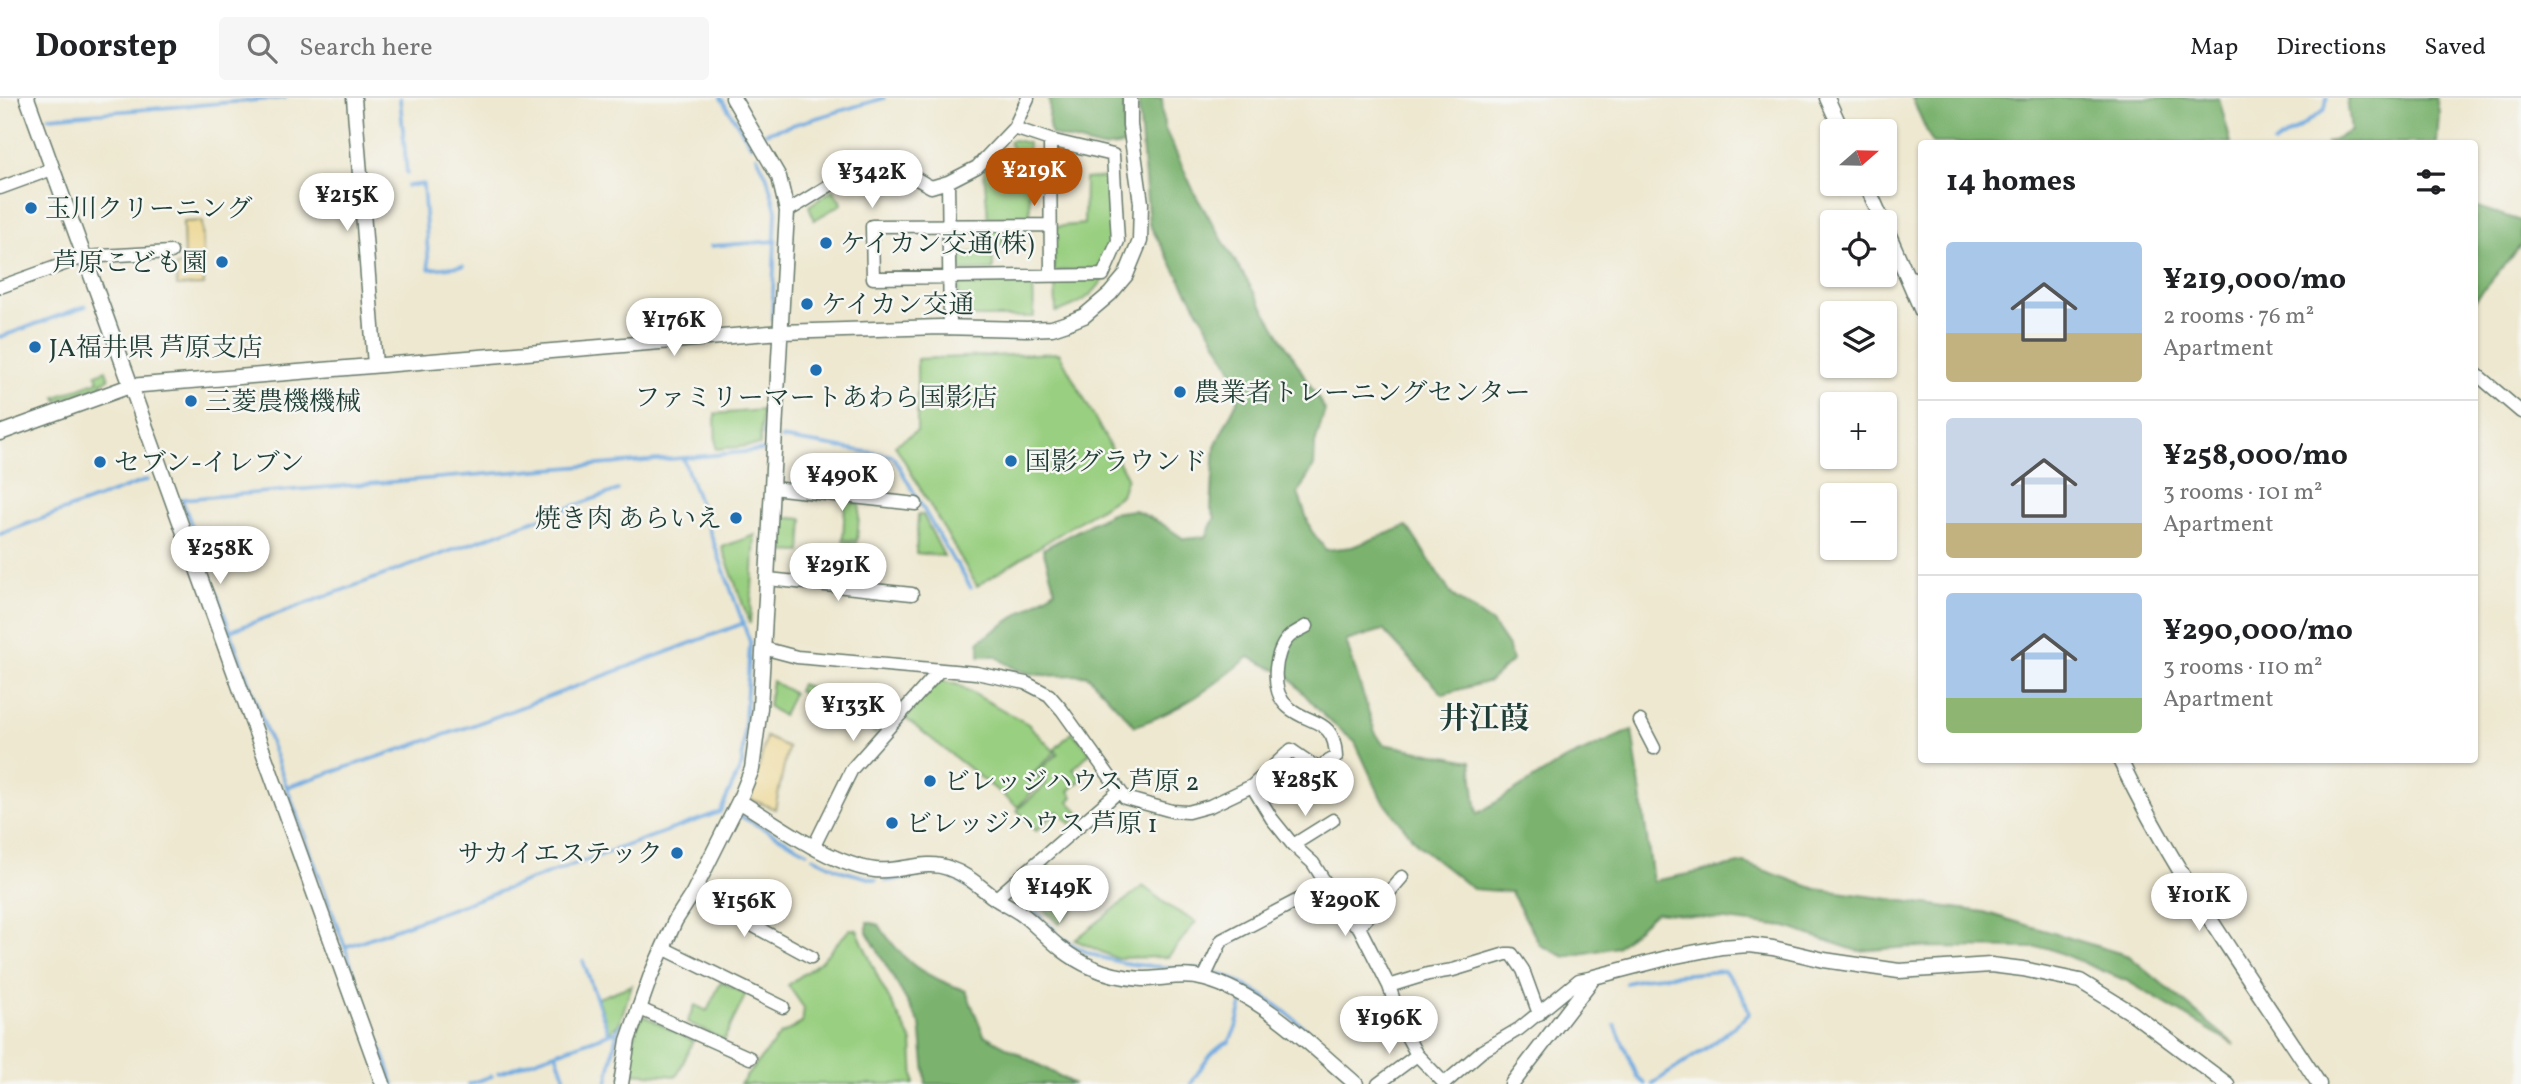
<!DOCTYPE html>
<meta charset="utf-8">
<style>
body{margin:0;font-family:Vollkorn,"Noto Serif JP",serif;background:#f6f6f6;color:#202124;height:100vh;display:flex;flex-direction:column;font-size:26px;white-space:nowrap}
*{box-sizing:border-box;margin:0}
p{font-size:23px;color:#757577}
.icon{flex:none;width:38px;height:38px;fill:none;stroke:currentColor;stroke-width:2;stroke-linecap:round;stroke-linejoin:round}
.map{position:relative;flex:1;overflow:hidden}
.drawer{position:absolute;left:1918px;top:42px;width:560px;height:623px;display:flex;flex-direction:column;background:#fff;border-radius:7px;box-shadow:0 2px 5px #0004}
.drawer>*{flex:none}
.needle{width:46px;rotate:70deg}
.fabs{position:absolute;left:1820px;top:21px;display:grid;gap:14px}
.fabs a{display:grid;place-items:center;width:77px;height:77px;border-radius:7px;background:#fff;box-shadow:0 2px 5px #0004;font-size:35px}
.price{position:absolute;translate:-50% -60px;padding:0 16px;border-radius:24px;background:#fff;color:#222;font-size:23px;line-height:46px;filter:drop-shadow(0 2px 4px #0008)}
.price::after{content:'';position:absolute;left:50%;top:42px;width:21px;height:16px;margin-left:-10px;background:inherit;clip-path:polygon(0 0,100% 0,50% 100%)}
.price.selected{background:#b45309;color:#fff}
ul{padding:0;list-style:none}
li{display:flex;align-items:center;gap:21px;height:175px;padding:0 28px}
li+li{border-top:2px solid #e0e0e0}
li span{display:grid;place-items:center;flex:none;width:196px;height:140px;border-radius:7px;color:#555}
li>.icon{margin-inline-start:auto}
span .icon{width:84px;height:84px;fill:#fffc;stroke-width:1}
li b{font-size:30px}
h2{display:flex;justify-content:space-between;align-items:center;height:84px;padding:0 28px;font-size:30px}
header{display:flex;align-items:center;gap:42px;box-sizing:border-box;height:98px;padding:0 35px;background:#fff;border-bottom:2px solid #e0e0e0}
header strong{font-size:33px}
nav{display:flex;gap:38px;margin-inline-start:auto;font-size:24px}
.search{width:490px;height:63px;background:#f6f6f6;display:flex;align-items:center;gap:18px;box-sizing:border-box;padding:0 24px;border-radius:7px;color:#757577;font-size:26px}
.map>svg:first-child{display:block}
.green{fill:#99cf80;stroke:#5c865a;stroke-width:2}
.forest{fill:#7ab26e;stroke:#4c7851;stroke-width:2}
.sand{fill:#eeda9e;stroke:#868c69;stroke-width:2}
.lines{fill:none;stroke-linecap:round;stroke-linejoin:round}
.stream{stroke:#70aae0;stroke-width:3.5}
.minor-casing{stroke:#67796b;stroke-width:15}
.tertiary-casing{stroke:#67796b;stroke-width:17}
.minor{stroke:#fff;stroke-width:12}
.tertiary{stroke:#fff;stroke-width:14}
.poi-dot{fill:#1f6fb2;stroke:#f6f6f2;stroke-width:2.5}
.labels{text-anchor:middle;stroke-width:5;stroke-linejoin:round;paint-order:stroke}
.poi-label{font-size:26px;fill:#1f3d34;stroke:#f6f6f2;text-anchor:start}
.quarter-label{font-size:30px;font-weight:bold;fill:#1f3d34;stroke:#f6f6f2}
</style>
<header>
<strong>Doorstep</strong>
<div class="search"><svg class="icon" aria-label="search" viewBox="0 0 24 24"><circle cx="10" cy="10" r="6"/><path d="M15 15l6 6"/></svg>Search here</div>
<nav><a>Map</a><a>Directions</a><a>Saved</a></nav>
</header>
<div class="map">
<svg width="2521" height="986" viewBox="0 0 2521 986">
<rect width="100%" height="100%" fill="#f6f6f2"/>
<filter id="ink" filterUnits="userSpaceOnUse"><feTurbulence type="fractalNoise" baseFrequency=".0143" numOctaves="2"/><feDisplacementMap in="SourceGraphic" scale="14" xChannelSelector="R" yChannelSelector="G"/><feConvolveMatrix kernelMatrix="1 2 1 2 8 2 1 2 1" color-interpolation-filters="sRGB"/></filter>
<filter id="wash" filterUnits="userSpaceOnUse"><feTurbulence type="fractalNoise" baseFrequency=".00686" numOctaves="4" result="noise"/><feDisplacementMap in="SourceGraphic" scale="28" xChannelSelector="R" yChannelSelector="G"/><feGaussianBlur stdDeviation="1.57" result="paint"/><feColorMatrix in="noise" values="0 0 0 0 0 0 0 0 0 0 0 0 0 0 0 0 0 1.4 0 .05"/><feComposite in="paint" operator="in"/></filter>
<g filter="url(#wash)">
<rect width="100%" height="100%" fill="#eee8d0"/>
<path class="green" d="M 1014,42 L 1028,45 L 1030,120 L 988,120 L 984,71 L 1000,54 L 1005,59 L 1010,57 L 1012,50 L 1009,44 Z
M 1110,79 L 1113,141 L 1101,171 L 1054,173 L 1053,129 L 1084,126 L 1085,81 Z
M 833,92 L 842,106 L 814,122 L 809,108 Z
M 982,131 L 1004,131 L 1003,150 L 982,149 Z
M 993,154 L 993,172 L 958,173 L 958,155 Z
M 1104,180 C 1093,199 1076,208 1056,214 L 1055,181 Z
M 958,182 L 1033,182 L 1034,219 L 959,219 Z
M 1059,255 L 1127,379 L 1121,397 L 977,488 L 895,347 L 917,333 L 917,261 Z
M 106,272 L 109,281 L 102,284 L 103,287 L 58,303 L 56,299 L 98,283 L 96,276 Z
M 762,312 L 760,347 L 716,351 L 715,316 Z
M 845,404 L 860,405 L 857,443 L 843,442 Z
M 918,417 L 923,417 L 944,458 L 916,455 Z
M 778,419 L 803,421 L 801,454 L 776,453 Z
M 755,437 L 750,526 L 722,449 Z
M 843,445 L 857,446 L 855,482 L 841,481 Z
M 940,582 L 958,587 L 1028,626 L 1055,654 L 1034,674 L 1042,683 L 1018,709 L 905,620 Z
M 772,583 L 793,595 L 783,618 L 768,608 Z
M 801,586 L 854,606 L 882,628 L 876,636 L 798,593 Z
M 1072,634 L 1091,654 L 1073,671 L 1082,681 L 1069,693 L 1073,699 L 1069,704 L 1081,717 L 1070,726 L 1058,713 L 1036,733 L 1017,712 L 1046,686 L 1037,674 L 1058,655 L 1055,651 Z
M 1048,767 L 1080,805 L 1059,826 L 1026,794 L 1016,791 Z
M 1143,788 L 1170,809 L 1196,824 L 1168,859 L 1115,860 L 1075,842 Z
M 850,831 L 857,832 L 881,886 L 912,943 L 914,986 L 740,986 L 780,937 L 802,925 L 804,910 L 788,887 L 820,864 Z
M 721,884 L 746,896 L 724,942 L 687,924 L 695,907 L 707,913 Z
M 632,887 L 619,926 L 609,934 L 598,900 Z
M 642,917 L 693,943 L 677,978 L 629,975 L 634,938 Z"/>
<path class="forest" d="M 1049,0 L 1124,0 L 1124,47 L 1101,50 L 1052,37 C 1045,24 1052,14 1049,0 Z
M 1138,0 L 1162,0 L 1164,29 L 1196,98 L 1325,312 L 1315,346 L 1314,368 L 1298,395 L 1311,432 L 1326,452 L 1352,449 L 1407,428 L 1452,497 L 1492,525 L 1509,550 L 1512,563 L 1490,583 L 1443,596 L 1383,532 L 1346,543 L 1375,634 L 1383,646 L 1471,663 L 1477,716 L 1564,662 L 1632,632 L 1653,783 L 1744,765 L 1816,791 L 1984,814 L 2129,858 L 2235,947 L 2127,883 L 2048,850 L 1910,849 L 1857,853 L 1786,829 L 1656,814 L 1617,849 L 1565,859 L 1540,847 L 1511,794 L 1473,791 L 1418,747 L 1381,700 L 1355,644 L 1326,620 L 1287,577 L 1249,559 C 1211,590 1182,612 1135,628 L 1087,577 C 1052,577 1024,583 996,558 L 979,558 L 979,543 L 1055,492 L 1043,451 L 1111,415 L 1134,412 L 1161,425 L 1184,441 L 1206,439 L 1215,419 L 1211,411 L 1215,348 L 1243,291 L 1149,126 Z
M 1912,0 L 2219,0 L 2231,45 L 1932,45 Z
M 2347,0 L 2436,0 L 2439,15 L 2437,45 L 2326,45 L 2351,33 Z
M 2474,108 L 2521,123 L 2521,147 L 2475,202 Z
M 867,824 L 879,827 C 907,869 921,875 966,893 L 984,937 L 1074,986 L 926,986 L 920,926 L 867,834 Z"/>
<path class="sand" d="M 202,123 L 204,187 L 177,188 L 176,168 L 184,167 L 183,124 Z
M 766,639 L 788,649 L 775,711 L 748,700 L 759,669 Z"/>
<g class="lines">
<path class="stream" d="M 400,0 L 407,76
M 721,0 L 751,47
M 49,19 L 285,0
M 765,35 L 884,0
M 2274,46 L 2322,14 L 2325,11 L 2327,0
M 757,58 L 767,79 L 776,112 L 772,221
M 407,88 L 423,86 L 429,171 L 463,168
M 711,148 L 776,143
M 0,239 L 86,208
M 765,337 L 770,251
M 781,340 L 893,358 L 954,464 L 957,466 L 971,490
M 618,392 L 230,533 L 345,849 L 720,714 L 742,666 L 750,544 L 683,360 L 765,352
M 0,436 L 147,382
M 230,532 L 182,401 L 683,360
M 287,689 L 471,628 L 744,525
M 740,718 L 807,754
M 813,759 L 842,773 L 876,782
M 886,783 C 902,782 916,777 931,775 C 954,773 972,794 989,807
M 1009,796 L 1026,805 L 1042,820
M 1048,826 L 1055,833
M 1062,840 C 1103,870 1152,868 1201,871
M 345,849 L 371,925
M 583,863 L 609,936
M 1217,875 C 1272,894 1310,936 1354,973
M 1626,885 L 1650,879 L 1724,873 C 1736,886 1746,899 1749,916 L 1711,947 L 1652,986
M 1615,927 L 1638,980 L 1645,986
M 376,936 L 394,986
M 556,955 L 567,986
M 498,975 L 617,933 L 621,926
M 469,986 L 492,978
M 607,986 L 617,933
M 1191,986 C 1201,970 1211,951 1229,944 L 1236,930 L 1242,906"/>
</g>
</g>
<g filter="url(#ink)">
<g class="lines">
<g class="minor-casing">
<path id="minor" d="M 1014,30 L 1050,42 L 1113,57 L 1118,143 L 1103,177 L 873,180 L 872,128 L 1050,127
M 1050,42 L 1051,177
M 948,84 L 950,230
M 0,90 L 52,71
M 787,113 C 818,97 862,58 897,71 C 909,76 920,83 931,89 L 948,84 L 977,69 L 1014,30 L 1028,0
M 1907,178 L 1922,182
M 0,189 L 84,159 L 171,154
M 2474,274 L 2521,314
M 772,390 L 916,406
M 768,481 L 912,496
M 763,550 L 797,559 L 976,575 L 1026,585 L 1049,597 L 1062,612 L 1125,700 L 1172,713 L 1188,714 L 1210,708 L 1252,688 L 1291,652 L 1317,670 L 1336,659 C 1335,619 1310,628 1288,609 C 1270,594 1273,555 1289,539 C 1293,535 1302,531 1307,528
M 1640,623 L 1654,650
M 1252,688 L 1272,721 L 1293,747 L 1313,765 L 1348,821 L 1359,829 L 1389,888 L 1405,935 L 1417,957 L 1445,986
M 1293,747 L 1333,722
M 814,748 L 852,671 L 939,573
M 693,795 L 811,859
M 995,801 L 1119,693
M 1359,829 L 1402,779
M 663,850 L 783,909
M 1204,880 L 1222,842 L 1327,787
M 1389,888 L 1428,876 L 1453,872 L 1506,856 L 1512,856 L 1523,872 L 1539,916
M 638,910 L 750,960
M 1445,985 L 1482,953 L 1519,931 L 1579,882 L 1594,879
M 1378,986 L 1417,957"/>
</g>
<g class="tertiary-casing">
<path id="tertiary" d="M 27,0 L 383,986
M 354,0 L 375,267
M 1827,0 L 1842,33
M 1866,86 L 1883,124
M 1885,128 L 1922,213
M 0,335 L 130,288 L 781,234 L 940,229 L 1027,231 L 1052,230 L 1067,225 L 1084,218 L 1110,196 L 1126,177 L 1140,143 L 1141,105 L 1130,27 L 1130,0
M 2120,662 C 2174,776 2250,880 2319,986
M 739,703 C 779,727 829,766 875,772 C 899,775 926,761 948,770 C 966,776 978,787 992,798 C 1004,807 1017,811 1028,821 C 1051,841 1061,855 1091,869 C 1106,876 1125,880 1142,881 C 1163,881 1184,875 1205,881 C 1259,895 1314,950 1356,986
M 621,986 L 628,942 L 651,877 L 675,823 L 693,795 L 739,703 L 752,671 L 760,610 L 787,113 L 779,79 L 733,0
M 1512,986 L 1594,879 L 1671,859 L 1722,849 L 1749,847 L 1773,850 L 1824,862 L 1899,873 L 1991,867 L 2023,871 L 2080,883 L 2132,915 L 2227,986"/>
</g>
<use href="#minor" class="minor"/>
<use href="#tertiary" class="tertiary"/>
</g>
</g>
<g class="poi-dot">
<circle cx="31" cy="110" r="7"/>
<circle cx="826" cy="145" r="7"/>
<circle cx="222" cy="164" r="7"/>
<circle cx="807" cy="206" r="7"/>
<circle cx="35" cy="249" r="7"/>
<circle cx="816" cy="272" r="7"/>
<circle cx="1180" cy="294" r="7"/>
<circle cx="191" cy="303" r="7"/>
<circle cx="1011" cy="363" r="7"/>
<circle cx="100" cy="364" r="7"/>
<circle cx="736" cy="420" r="7"/>
<circle cx="930" cy="683" r="7"/>
<circle cx="892" cy="725" r="7"/>
<circle cx="677" cy="755" r="7"/>
</g>
<g class="labels">
<g class="poi-label">
<text x="45" y="119">玉川クリーニング</text>
<text x="840" y="154">ケイカン交通(株)</text>
<text x="208" y="173" text-anchor="end">芦原こども園</text>
<text x="821" y="215">ケイカン交通</text>
<text x="49" y="258">JA福井県 芦原支店</text>
<text x="1194" y="303">農業者トレーニングセンター</text>
<text x="816" y="308" text-anchor="middle">ファミリーマートあわら国影店</text>
<text x="205" y="312">三菱農機機械</text>
<text x="1025" y="372">国影グラウンド</text>
<text x="114" y="373">セブン-イレブン</text>
<text x="722" y="429" text-anchor="end">焼き肉 あらいえ</text>
<text x="944" y="692">ビレッジハウス 芦原 2</text>
<text x="906" y="734">ビレッジハウス 芦原 1</text>
<text x="663" y="764" text-anchor="end">サカイエステック</text>
</g>
<g class="quarter-label">
<text x="1484" y="630">井江葭</text>
</g>
</g>
</svg>
<div class="fabs">
<a><svg class="needle" viewBox="-14 -14 28 28"><path d="M0-13l5 13h-10z" fill="#e53935"/><path d="M0 13l5-13h-10z" fill="#757577"/></svg></a>
<a><svg class="icon" aria-label="locate" viewBox="0 0 24 24"><circle cx="12" cy="12" r="6"/><path d="M12 2v4M12 18v4M2 12h4M18 12h4"/></svg></a>
<a><svg class="icon" aria-label="layers" viewBox="0 0 24 24"><path d="M12 4l9 5-9 5-9-5zM3 14l9 5 9-5"/></svg></a>
<a>+</a>
<a>−</a>
</div>
<b class="price selected" style="left:1034px;top:110px">¥219K</b>
<b class="price" style="left:872px;top:112px">¥342K</b>
<b class="price" style="left:347px;top:135px">¥215K</b>
<b class="price" style="left:674px;top:260px">¥176K</b>
<b class="price" style="left:842px;top:415px">¥490K</b>
<b class="price" style="left:220px;top:488px">¥258K</b>
<b class="price" style="left:838px;top:505px">¥291K</b>
<b class="price" style="left:853px;top:645px">¥133K</b>
<b class="price" style="left:1305px;top:720px">¥285K</b>
<b class="price" style="left:1059px;top:827px">¥149K</b>
<b class="price" style="left:2199px;top:835px">¥101K</b>
<b class="price" style="left:1345px;top:840px">¥290K</b>
<b class="price" style="left:744px;top:841px">¥156K</b>
<b class="price" style="left:1389px;top:958px">¥196K</b>
<section class="drawer">
<h2>14 homes<svg class="icon" aria-label="filters" viewBox="0 0 24 24"><path d="M4 7h16M4 17h16"/><circle cx="9" cy="7" r="2"/><circle cx="15" cy="17" r="2"/></svg></h2>
<ul>
<li><span style="background:linear-gradient(#a9c7e8 65%,#c2b280 0)"><svg class="icon" aria-label="home" viewBox="0 0 24 24"><path d="M3 11l9-7 9 7M6 9v11h12V9"/></svg></span><div><b>¥219,000/mo</b><p>2 rooms · 76 m²</p><p>Apartment</p></div></li>
<li><span style="background:linear-gradient(#c9d6e8 75%,#c2b280 0)"><svg class="icon" aria-label="home" viewBox="0 0 24 24"><path d="M3 11l9-7 9 7M6 9v11h12V9"/></svg></span><div><b>¥258,000/mo</b><p>3 rooms · 101 m²</p><p>Apartment</p></div></li>
<li><span style="background:linear-gradient(#a9c7e8 75%,#8fb573 0)"><svg class="icon" aria-label="home" viewBox="0 0 24 24"><path d="M3 11l9-7 9 7M6 9v11h12V9"/></svg></span><div><b>¥290,000/mo</b><p>3 rooms · 110 m²</p><p>Apartment</p></div></li>
</ul>
</section>
</div>
